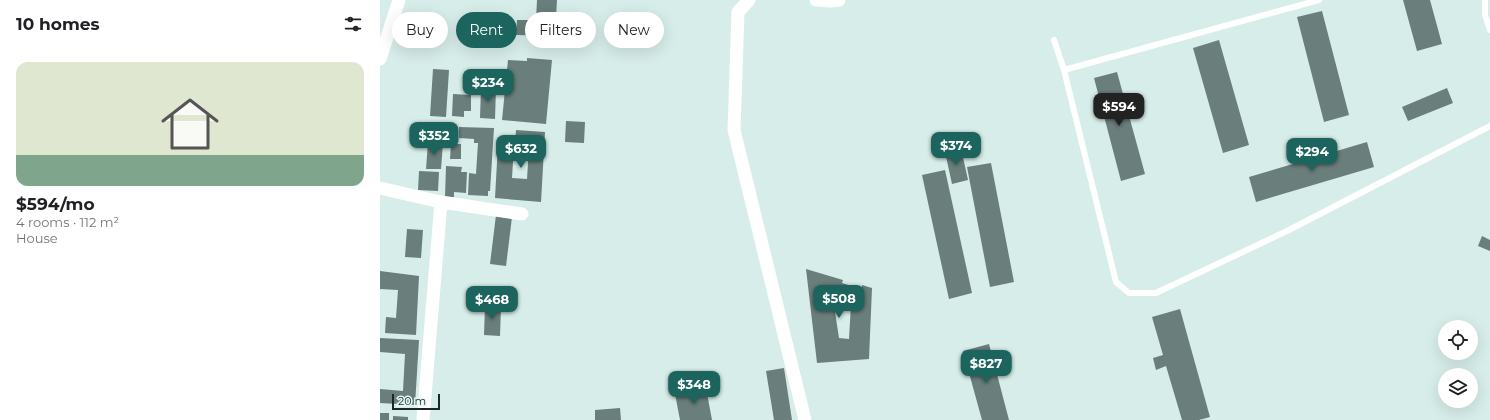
<!DOCTYPE html>
<meta charset="utf-8">
<style>
body{margin:0;font-family:Montserrat,sans-serif;background:#f6f6f6;color:#202124;height:100vh;display:flex;flex-direction:column;font-size:15px;white-space:nowrap}
*{box-sizing:border-box;margin:0}
p{font-size:13px;color:#757577}
.icon{flex:none;width:22px;height:22px;fill:none;stroke:currentColor;stroke-width:2;stroke-linecap:round;stroke-linejoin:round}
.map{position:relative;flex:1;overflow:hidden}
.details{display:flex;flex-direction:column;background:#fff;width:380px}
.details>*{flex:none}
.hud{position:absolute;left:12px;top:12px;width:380px;height:36px;display:flex;gap:8px}
.tools{position:absolute;left:1058px;top:320px;display:grid;gap:8px}
.tools a{display:grid;place-items:center;width:40px;height:40px;border-radius:50%;background:#fff;box-shadow:0 4px 16px #0002;font-size:20px}
.scale{position:absolute;left:12px;bottom:10px;width:48px;box-sizing:border-box;padding-left:4px;border:2px solid #1e2625;border-top:0;font-size:11px;line-height:14px;white-space:nowrap;color:#1e2625;-webkit-text-stroke:3px #e4faf7;paint-order:stroke}
.price{position:absolute;translate:-50% -34px;padding:0 9px;border-radius:8px;background:#1b655e;color:#fff;font-size:13px;line-height:26px;filter:drop-shadow(0 1px 2px #0008)}
.price::after{content:'';position:absolute;left:50%;top:24px;width:12px;height:9px;margin-left:-6px;background:inherit;clip-path:polygon(0 0,100% 0,50% 100%)}
.price.selected{background:#222;color:#fff}
ul{padding:0;list-style:none}
li{display:grid;align-content:center;gap:8px;height:212px;padding:0 16px}
li span{display:grid;place-items:center;height:124px;border-radius:12px;color:#555}
li>.icon{margin-inline-start:auto}
span .icon{width:72px;height:72px;fill:#fffc;stroke-width:1}
li b{font-size:17px}
h2{display:flex;justify-content:space-between;align-items:center;height:48px;padding:0 16px;font-size:17px}
.chip{padding:0 14px;border-radius:18px;background:#fff;box-shadow:0 4px 16px #0002;font-size:14px;line-height:36px}
.chip.selected{background:#1b655e;color:#fff}
main{display:flex;flex:1;min-height:0}
.map>svg:first-child{display:block}
.building{fill:#6a7e7b;fill-rule:evenodd}
.lines{fill:none;stroke-linecap:round;stroke-linejoin:round}
.service{stroke:#fff;stroke-width:6}
.minor{stroke:#fff;stroke-width:13}
</style>
<main>
<section class="details">
<h2>10 homes<svg class="icon" aria-label="filters" viewBox="0 0 24 24"><path d="M4 7h16M4 17h16"/><circle cx="9" cy="7" r="2"/><circle cx="15" cy="17" r="2"/></svg></h2>
<ul>
<li><span style="background:linear-gradient(#dfe7d0 75%,#7fa58c 0)"><svg class="icon" aria-label="home" viewBox="0 0 24 24"><path d="M3 11l9-7 9 7M6 9v11h12V9"/></svg></span><div><b>$594/mo</b><p>4 rooms · 112 m²</p><p>House</p></div></li>
</ul>
</section>
<div class="map">
<svg width="1110" height="420" viewBox="0 0 1110 420">
<rect width="100%" height="100%" fill="#d7ede9"/>
<path class="building" d="M 157,0 L 177,0 L 175,36 L 136,35 L 137,20 L 156,20 Z
M 1023,0 L 1050,0 L 1062,44 L 1037,51 Z
M 942,11 L 969,115 L 944,122 L 917,17 Z
M 839,40 L 869,145 L 843,153 L 813,48 Z
M 147,58 L 172,60 L 166,124 L 122,120 L 128,60 L 147,61 Z
M 53,69 L 69,70 L 66,117 L 50,116 Z
M 737,72 L 765,174 L 741,181 L 714,78 Z
M 101,88 L 116,88 L 115,119 L 100,118 Z
M 1067,88 L 1073,103 L 1028,121 L 1022,107 Z
M 73,94 L 91,95 L 91,111 L 84,111 L 84,117 L 72,116 Z
M 186,121 L 205,122 L 204,143 L 185,142 Z
M 79,127 L 114,128 L 110,191 L 108,191 L 108,196 L 88,195 L 89,173 L 96,174 L 98,143 L 94,143 L 94,139 L 79,138 Z
M 136,130 L 165,132 L 161,202 L 115,198 L 118,144 L 134,145 L 132,178 L 147,179 L 149,147 L 135,146 Z
M 48,142 L 63,143 L 61,169 L 46,169 Z
M 987,142 L 994,167 L 876,202 L 869,177 Z
M 71,144 L 81,144 L 81,159 L 70,159 Z
M 581,148 L 588,180 L 572,184 L 565,152 Z
M 611,163 L 634,282 L 610,287 L 587,167 Z
M 66,166 L 82,167 L 81,172 L 87,172 L 86,193 L 74,192 L 74,197 L 65,197 Z
M 565,170 L 592,293 L 569,299 L 542,175 Z
M 39,171 L 59,172 L 58,191 L 38,190 Z
M 116,215 L 132,217 L 126,266 L 110,264 Z
M 27,229 L 43,230 L 41,258 L 25,257 Z
M 1102,236 L 1110,240 L 1110,251 L 1098,246 Z
M 426,269 L 463,280 L 462,283 L 481,289 L 482,285 L 492,288 L 489,359 L 437,363 ZM 453,299 L 471,304 L 469,339 L 459,338 Z
M 0,271 L 39,276 L 36,335 L 5,333 L 6,317 L 16,318 L 18,290 L 0,289 Z
M 105,305 L 121,306 L 120,336 L 104,335 Z
M 800,309 L 830,417 L 819,420 L 802,420 L 786,366 L 776,370 L 773,358 L 783,355 L 772,317 Z
M 0,338 L 39,340 L 35,405 L 0,403 L 0,389 L 23,391 L 25,354 L 0,352 Z
M 609,344 L 629,420 L 602,420 L 583,351 Z
M 404,368 L 412,420 L 394,420 L 386,371 Z
M 326,388 L 332,420 L 300,420 L 295,394 Z
M 240,408 L 241,420 L 215,420 L 215,410 Z
M 0,413 L 9,413 L 9,420 L 0,420 Z
M 13,416 L 28,417 L 28,420 L 13,420 Z"/>
<g class="lines">
<path class="service" d="M 1105,0 L 1105,15 L 1110,30
M 674,40 L 684,70 L 736,282 L 749,293 L 776,293 L 907,231 L 1110,126
M 684,70 L 939,0"/>
<path class="minor" d="M 369,0 L 358,12 L 354,130 L 425,420
M 436,0 L 450,1 L 459,0
M 0,59 L 19,0
M 0,188 L 61,202 L 142,214
M 43,420 L 61,202"/>
</g>
</svg>
<div class="tools">
<a><svg class="icon" aria-label="locate" viewBox="0 0 24 24"><circle cx="12" cy="12" r="6"/><path d="M12 2v4M12 18v4M2 12h4M18 12h4"/></svg></a>
<a><svg class="icon" aria-label="layers" viewBox="0 0 24 24"><path d="M12 4l9 5-9 5-9-5zM3 14l9 5 9-5"/></svg></a>
</div>
<div class="scale">20 m</div>
<b class="price" style="left:108px;top:103px">$234</b>
<b class="price selected" style="left:739px;top:127px">$594</b>
<b class="price" style="left:54px;top:156px">$352</b>
<b class="price" style="left:576px;top:166px">$374</b>
<b class="price" style="left:141px;top:169px">$632</b>
<b class="price" style="left:932px;top:172px">$294</b>
<b class="price" style="left:459px;top:319px">$508</b>
<b class="price" style="left:112px;top:320px">$468</b>
<b class="price" style="left:606px;top:384px">$827</b>
<b class="price" style="left:314px;top:405px">$348</b>
<div class="hud">
<a class="chip">Buy</a>
<a class="chip selected">Rent</a>
<a class="chip">Filters</a>
<a class="chip">New</a>
</div>
</div>
</main>
